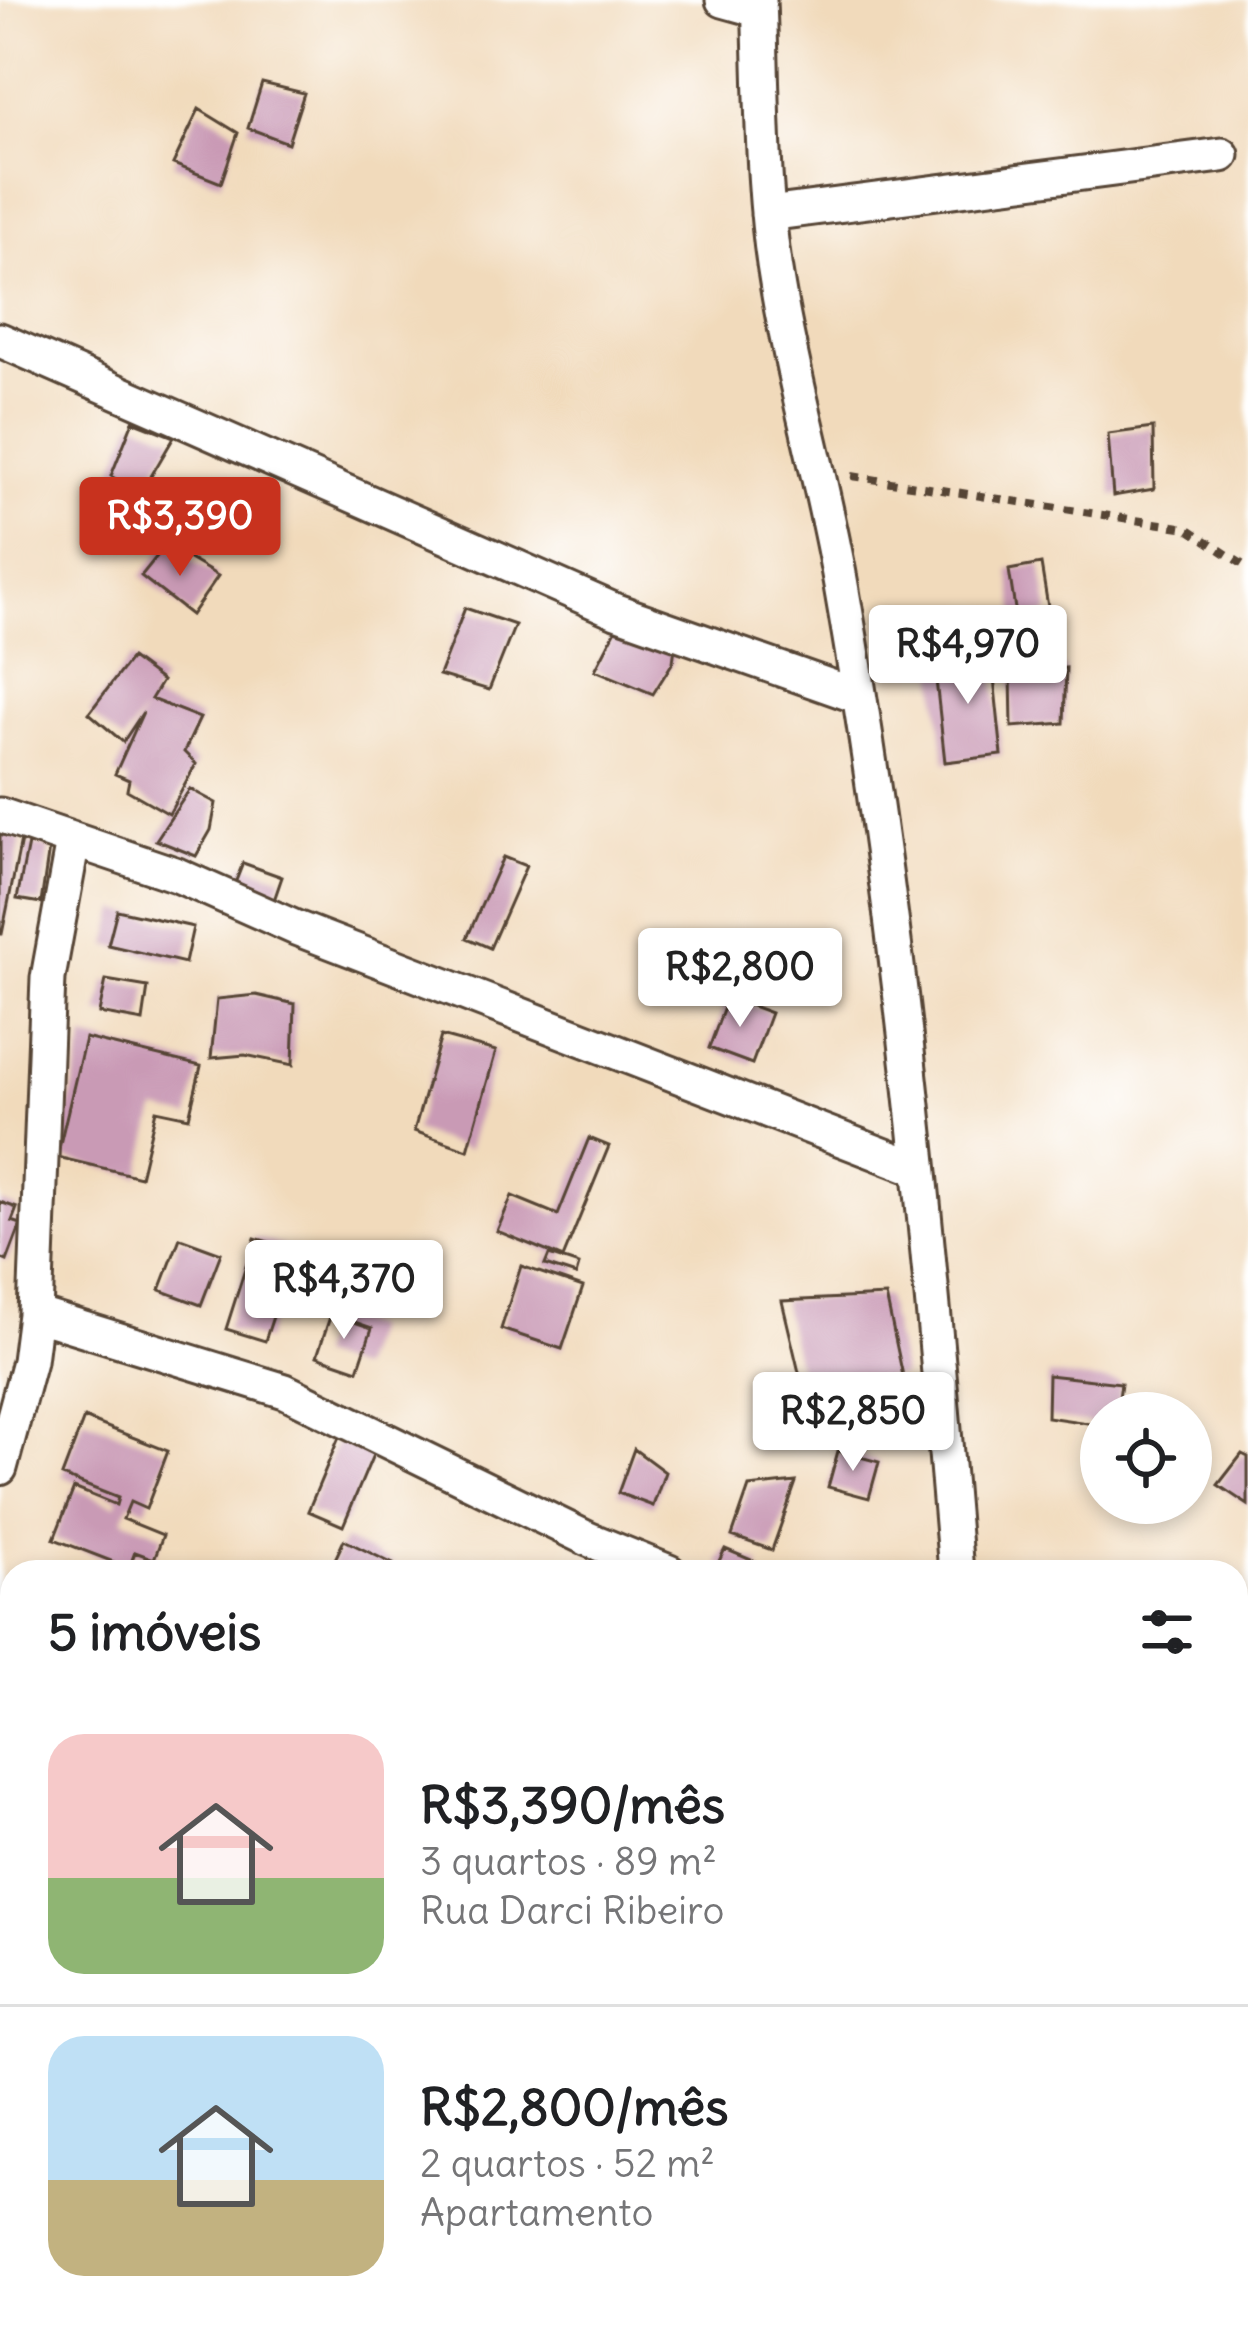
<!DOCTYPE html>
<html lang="pt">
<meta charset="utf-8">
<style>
body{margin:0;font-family:Delius,sans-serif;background:#f2f2f2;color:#202124;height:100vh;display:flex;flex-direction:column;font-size:45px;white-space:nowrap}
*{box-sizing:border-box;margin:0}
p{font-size:39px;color:#757577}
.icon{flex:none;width:66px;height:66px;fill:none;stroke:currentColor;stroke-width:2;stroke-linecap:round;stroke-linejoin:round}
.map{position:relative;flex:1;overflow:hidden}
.details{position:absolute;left:0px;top:1560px;width:1248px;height:771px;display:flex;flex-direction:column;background:#fff;border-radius:36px 36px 0 0;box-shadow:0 6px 18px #0003}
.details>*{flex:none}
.controls{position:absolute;left:1080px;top:1392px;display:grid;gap:24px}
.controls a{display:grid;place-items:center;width:132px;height:132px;border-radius:50%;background:#fff;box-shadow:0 6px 18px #0003;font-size:60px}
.price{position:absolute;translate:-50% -102px;padding:0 27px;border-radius:12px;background:#fff;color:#222;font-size:39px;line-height:78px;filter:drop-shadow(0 3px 6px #0008)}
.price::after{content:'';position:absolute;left:50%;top:72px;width:36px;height:27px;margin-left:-18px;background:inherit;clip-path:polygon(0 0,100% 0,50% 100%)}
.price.on{background:#c8321e;color:#fff}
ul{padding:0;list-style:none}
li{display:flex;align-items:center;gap:36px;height:300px;padding:0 48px}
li+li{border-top:3px solid #e0e0e0}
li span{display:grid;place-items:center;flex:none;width:336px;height:240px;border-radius:36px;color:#555}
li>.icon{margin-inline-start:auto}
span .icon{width:144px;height:144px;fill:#fffc;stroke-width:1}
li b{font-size:51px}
h2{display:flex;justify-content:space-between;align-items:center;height:144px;padding:0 48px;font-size:51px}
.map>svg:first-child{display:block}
.building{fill:#c99ab5}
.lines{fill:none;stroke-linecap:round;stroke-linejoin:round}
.minor-casing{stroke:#564436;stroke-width:39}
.path{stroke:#564436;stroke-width:8;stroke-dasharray:9 9;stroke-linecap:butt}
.minor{stroke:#fff;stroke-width:33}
</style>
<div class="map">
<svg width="1248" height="2330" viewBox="0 0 1248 2330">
<rect width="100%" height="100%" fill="#fff"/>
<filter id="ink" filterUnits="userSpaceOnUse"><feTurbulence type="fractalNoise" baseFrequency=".00833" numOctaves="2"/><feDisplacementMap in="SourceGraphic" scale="24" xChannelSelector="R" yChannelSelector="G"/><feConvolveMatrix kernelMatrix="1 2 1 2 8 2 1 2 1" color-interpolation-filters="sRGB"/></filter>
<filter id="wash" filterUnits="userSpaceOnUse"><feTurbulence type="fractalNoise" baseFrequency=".004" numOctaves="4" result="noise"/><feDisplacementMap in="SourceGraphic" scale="48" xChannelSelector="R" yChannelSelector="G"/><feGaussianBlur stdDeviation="2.7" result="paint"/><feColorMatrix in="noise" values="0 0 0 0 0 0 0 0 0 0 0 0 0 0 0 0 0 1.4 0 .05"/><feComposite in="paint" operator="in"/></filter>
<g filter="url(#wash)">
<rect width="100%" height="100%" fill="#f1dabb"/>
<g id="blocks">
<path class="building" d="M 262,83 L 304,93 L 288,143 L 248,128 Z
M 199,109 L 238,133 L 221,183 L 173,164 Z
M 133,421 L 174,437 L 140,495 L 111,476 Z
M 1153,428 L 1154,489 L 1113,496 L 1108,434 Z
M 166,545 L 218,576 L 191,615 L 141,576 Z
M 1041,564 L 1049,613 L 1017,622 L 1009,570 Z
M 465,608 L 515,625 L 489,690 L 439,675 Z
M 622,618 L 676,640 L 673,662 L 653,694 L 595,670 Z
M 991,649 L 1002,755 L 945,762 L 934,662 Z
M 131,658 L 162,681 L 151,699 L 200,718 L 184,752 L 196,764 L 169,814 L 127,790 L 129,780 L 115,774 L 143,712 L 123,742 L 89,713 Z
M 1066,668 L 1064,723 L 1012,727 L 1011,673 Z
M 190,789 L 216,803 L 211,830 L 196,856 L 156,840 Z
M 0,830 L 21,840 L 2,934 L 0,934 Z
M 28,844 L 49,848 L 41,903 L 17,899 Z
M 503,857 L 526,866 L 490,948 L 467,938 Z
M 243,863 L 282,877 L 272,906 L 232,891 Z
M 117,910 L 193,927 L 185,963 L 108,945 Z
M 791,947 L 823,947 L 823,975 L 790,973 Z
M 106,980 L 148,987 L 143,1021 L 99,1013 Z
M 256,995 L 295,1004 L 293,1065 L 245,1055 L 211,1058 L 217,999 Z
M 728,997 L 771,1013 L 752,1064 L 709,1048 Z
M 441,1036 L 496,1051 L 468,1150 L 414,1131 Z
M 85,1038 L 201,1066 L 189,1117 L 156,1110 L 140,1177 L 57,1157 Z
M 589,1138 L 609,1146 L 563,1258 L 497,1231 L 512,1196 L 558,1215 Z
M 0,1202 L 17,1208 L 12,1221 L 21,1224 L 7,1261 L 0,1258 Z
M 180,1238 L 221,1253 L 201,1305 L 160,1290 Z
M 255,1238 L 295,1250 L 265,1341 L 226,1329 Z
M 549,1255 L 579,1265 L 576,1275 L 545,1265 Z
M 521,1266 L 583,1287 L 562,1349 L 501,1329 Z
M 886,1296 L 903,1376 L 802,1385 L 782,1301 Z
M 331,1314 L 372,1328 L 358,1370 L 317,1356 Z
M 1048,1375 L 1121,1383 L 1117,1413 L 1101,1413 L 1101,1425 L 1047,1417 Z
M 84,1418 L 168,1451 L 146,1509 L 130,1502 L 123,1519 L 163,1535 L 154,1559 L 135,1552 L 129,1568 L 54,1539 L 74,1488 L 116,1505 L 118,1498 L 62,1476 Z
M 340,1435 L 375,1450 L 343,1526 L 308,1511 Z
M 634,1449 L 665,1472 L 653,1506 L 618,1493 Z
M 838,1451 L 879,1462 L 869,1498 L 828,1487 Z
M 1242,1454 L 1248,1457 L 1248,1505 L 1218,1485 Z
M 796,1482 L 772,1550 L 732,1536 L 749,1487 Z
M 344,1540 L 393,1564 L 389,1572 L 329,1572 Z
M 725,1549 L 761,1564 L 758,1572 L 738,1572 L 718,1563 Z
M 0,1763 L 12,1768 L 12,1830 L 0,1825 Z"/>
</g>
</g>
<g filter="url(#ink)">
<use href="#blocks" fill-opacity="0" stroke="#564436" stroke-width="3"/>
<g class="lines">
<g class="minor-casing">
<path id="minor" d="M 723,0 L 759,10
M 759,0 C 763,97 761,194 778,289 C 795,391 825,489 842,591 C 899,915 929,1244 956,1572
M 768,214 L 1222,155
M 0,340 L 616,611 L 857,696
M 0,815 L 177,875 L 296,928 L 919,1169
M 35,1314 L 285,1391 L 588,1539 L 669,1572
M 0,1468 L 29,1361 L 35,1314 L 48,978 L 73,841
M 1236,1707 L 1248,1692
M 0,1712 L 12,1716
M 1236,2062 L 1248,2069
M 0,2142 L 12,2147
M 1036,2319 L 1037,2330"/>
</g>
<path class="path" d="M 852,476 L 1187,528 L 1248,568"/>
<use href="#minor" class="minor"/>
</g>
</g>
</svg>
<div class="controls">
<a><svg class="icon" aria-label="locate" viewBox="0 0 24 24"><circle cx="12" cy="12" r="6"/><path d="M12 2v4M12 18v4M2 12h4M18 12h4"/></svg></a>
</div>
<b class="price on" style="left:180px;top:579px">R$3,390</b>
<b class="price" style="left:968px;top:707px">R$4,970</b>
<b class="price" style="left:740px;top:1030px">R$2,800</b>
<b class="price" style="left:344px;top:1342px">R$4,370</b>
<b class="price" style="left:853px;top:1474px">R$2,850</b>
<section class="details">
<h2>5 imóveis<svg class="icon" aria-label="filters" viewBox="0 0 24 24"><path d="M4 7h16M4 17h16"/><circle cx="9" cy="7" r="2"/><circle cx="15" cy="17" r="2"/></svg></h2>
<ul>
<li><span style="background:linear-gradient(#f6c9c9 60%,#8fb573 0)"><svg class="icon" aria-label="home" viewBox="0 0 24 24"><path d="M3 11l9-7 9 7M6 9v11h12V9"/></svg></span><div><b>R$3,390/mês</b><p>3 quartos · 89 m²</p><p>Rua Darci Ribeiro</p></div></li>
<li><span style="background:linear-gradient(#bfe0f5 60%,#c2b280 0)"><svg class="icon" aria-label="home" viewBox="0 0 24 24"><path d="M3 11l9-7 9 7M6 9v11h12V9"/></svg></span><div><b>R$2,800/mês</b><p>2 quartos · 52 m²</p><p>Apartamento</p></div></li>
</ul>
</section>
</div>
